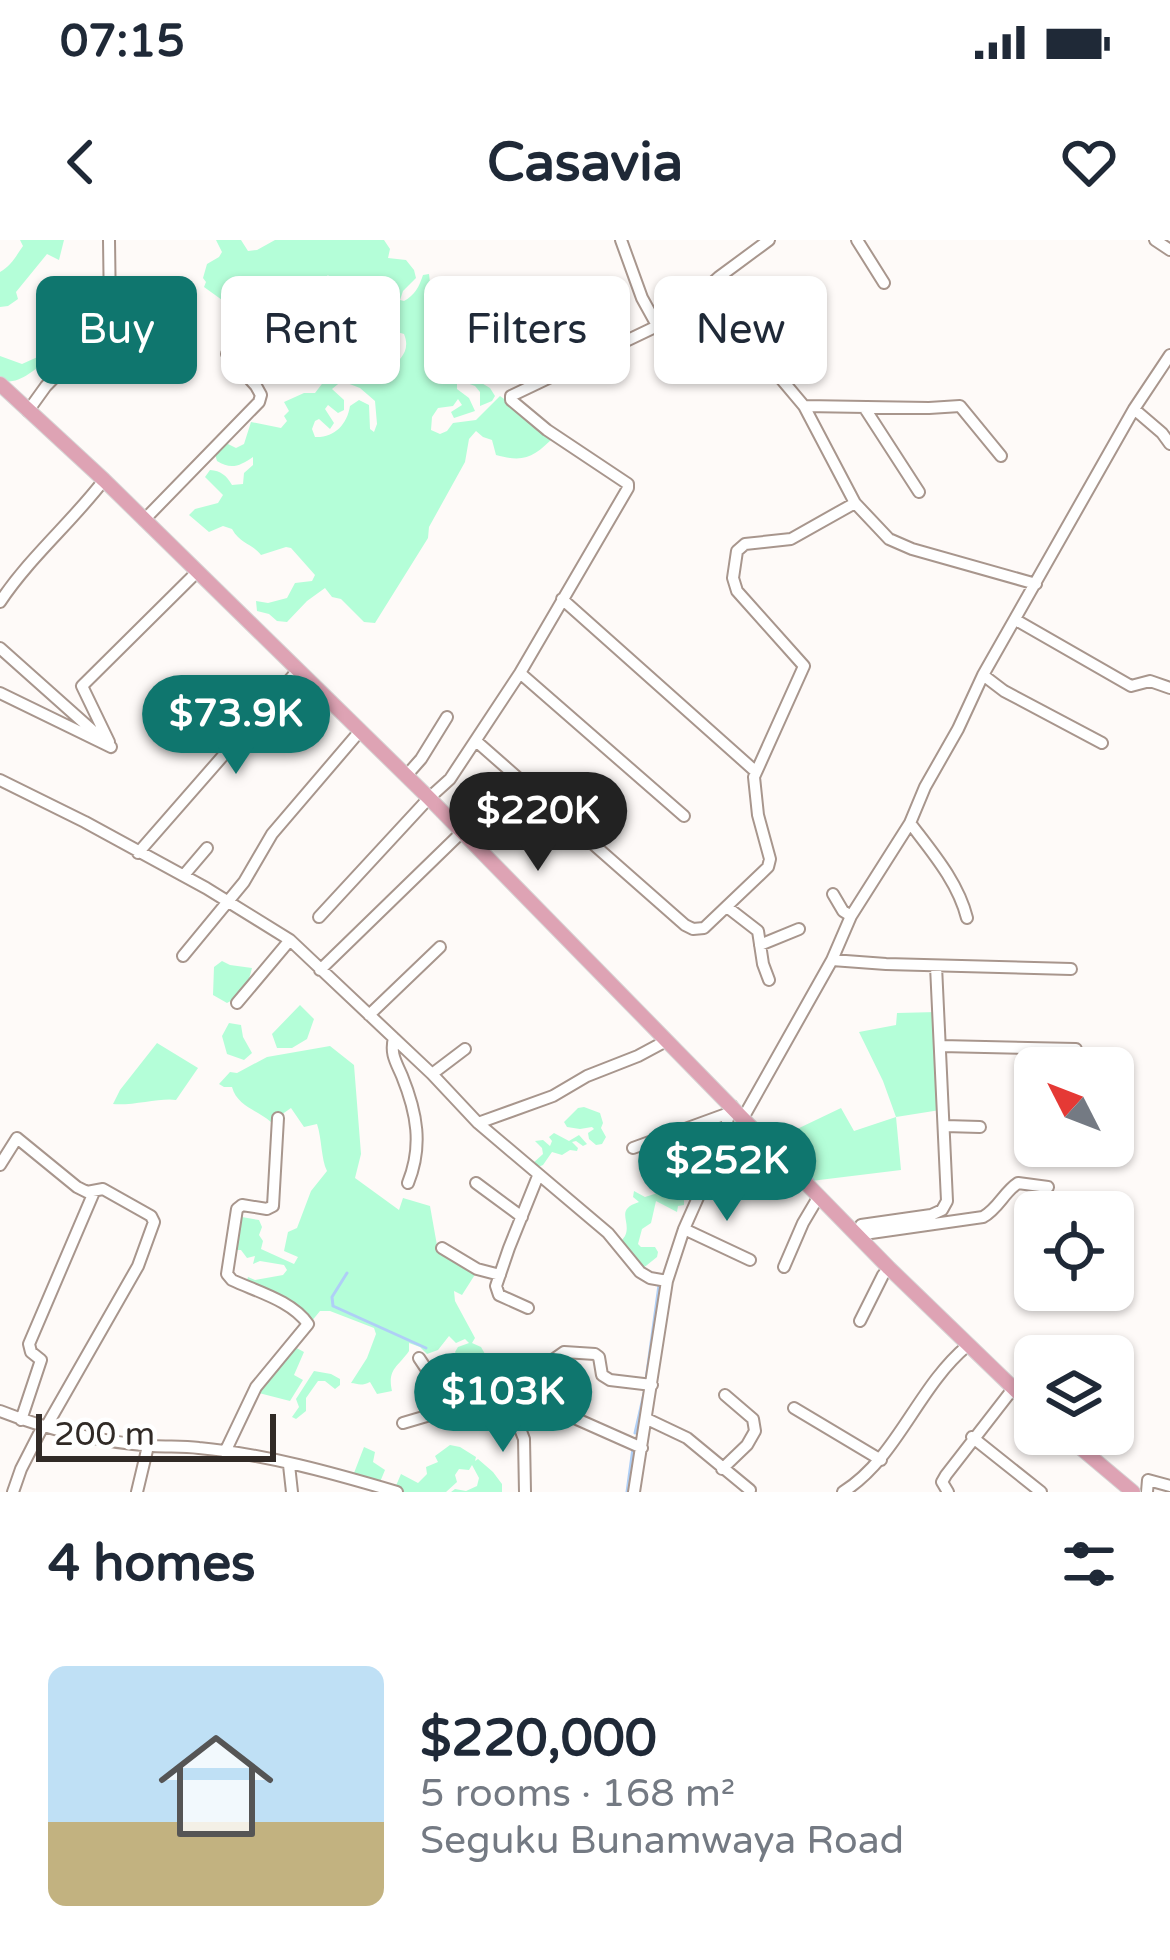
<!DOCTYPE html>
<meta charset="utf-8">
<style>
body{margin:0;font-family:"Varela Round",sans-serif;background:#f2f2f3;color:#1f2937;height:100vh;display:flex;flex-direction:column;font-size:45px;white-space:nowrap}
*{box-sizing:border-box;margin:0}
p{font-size:39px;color:#747a83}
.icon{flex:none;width:66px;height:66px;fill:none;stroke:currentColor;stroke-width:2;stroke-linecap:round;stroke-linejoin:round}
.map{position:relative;height:1252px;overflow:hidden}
.sheet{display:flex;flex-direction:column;background:#fff;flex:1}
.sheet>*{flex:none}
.guide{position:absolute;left:36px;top:36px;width:1098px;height:108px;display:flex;gap:24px}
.needle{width:78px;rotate:312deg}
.controls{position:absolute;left:1014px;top:807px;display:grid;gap:24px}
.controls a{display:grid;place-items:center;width:120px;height:120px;border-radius:18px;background:#fff;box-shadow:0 3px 9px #0004;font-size:60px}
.scale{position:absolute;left:36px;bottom:30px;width:240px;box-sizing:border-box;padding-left:12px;border:6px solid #312a26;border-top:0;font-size:33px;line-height:42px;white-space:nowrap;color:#312a26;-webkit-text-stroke:9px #fff;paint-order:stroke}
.price{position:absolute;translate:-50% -102px;padding:0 27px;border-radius:42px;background:#0f766e;color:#fff;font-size:39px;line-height:78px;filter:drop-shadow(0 3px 6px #0008)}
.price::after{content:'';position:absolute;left:50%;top:72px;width:36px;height:27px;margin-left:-18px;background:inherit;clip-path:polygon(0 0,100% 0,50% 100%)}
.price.selected{background:#222;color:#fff}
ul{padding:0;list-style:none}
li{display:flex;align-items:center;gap:36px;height:300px;padding:0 48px}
li span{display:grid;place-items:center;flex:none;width:336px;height:240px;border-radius:18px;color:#555}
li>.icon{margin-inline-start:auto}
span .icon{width:144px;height:144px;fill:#fffc;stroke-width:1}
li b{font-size:51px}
h2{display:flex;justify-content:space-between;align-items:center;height:144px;padding:0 48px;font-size:51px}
.pill{padding:0 42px;border-radius:18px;background:#fff;box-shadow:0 3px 9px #0004;font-size:42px;line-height:108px}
.pill.selected{background:#0f766e;color:#fff}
.status{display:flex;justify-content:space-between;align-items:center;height:84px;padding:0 60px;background:#fff;direction:ltr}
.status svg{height:33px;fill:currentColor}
header{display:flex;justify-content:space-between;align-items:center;height:156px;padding:0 48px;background:#fff;font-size:54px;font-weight:800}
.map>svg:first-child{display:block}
.green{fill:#b4fed8}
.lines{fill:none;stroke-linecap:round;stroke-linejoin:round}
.stream{stroke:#afcff6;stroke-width:3}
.minor-casing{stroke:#a8968d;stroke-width:14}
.major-casing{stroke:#d6d4d4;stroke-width:16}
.minor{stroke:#fff;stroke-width:10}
.major{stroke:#dea3b4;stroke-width:14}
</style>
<div class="status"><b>07:15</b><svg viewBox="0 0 49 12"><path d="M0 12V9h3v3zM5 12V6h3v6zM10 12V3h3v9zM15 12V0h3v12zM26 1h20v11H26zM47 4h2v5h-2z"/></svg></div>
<header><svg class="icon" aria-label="back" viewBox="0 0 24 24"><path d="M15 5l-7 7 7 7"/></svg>Casavia<svg class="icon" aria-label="heart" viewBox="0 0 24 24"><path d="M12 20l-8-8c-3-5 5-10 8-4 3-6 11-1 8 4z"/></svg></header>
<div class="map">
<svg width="1170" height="1252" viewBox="0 0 1170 1252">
<rect width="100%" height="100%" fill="#fefaf8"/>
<path class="green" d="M 20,0 L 64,0 L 59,20 L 47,14 L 16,52 L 18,59 L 8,66 L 0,67 L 0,32 C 11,26 16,16 23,6 Z
M 216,0 L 241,0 L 248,11 L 257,10 L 275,0 L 384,0 L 390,9 L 388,18 L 406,20 L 414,30 L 416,38 L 403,51 L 400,60 L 404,61 C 415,55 419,47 423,35 L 429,34 L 430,43 L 445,43 L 450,47 L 446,54 L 434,62 L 434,68 L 439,69 L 448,60 L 457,67 L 463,66 L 476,56 L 478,59 L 440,99 L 435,112 L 441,119 L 490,148 L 495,156 L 492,161 L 480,166 L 480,152 L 475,146 L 467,143 L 463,137 L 457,138 L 457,149 L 469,158 L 475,171 L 454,178 L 451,172 L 462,165 L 458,159 L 453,166 L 438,168 L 432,177 L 431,190 L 440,194 L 447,191 L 453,183 L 476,180 L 500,156 L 555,196 C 534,217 525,223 496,215 L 492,200 L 483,197 L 476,191 L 469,199 L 465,222 L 429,287 L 428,298 L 375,383 L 364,382 L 341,359 L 332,357 L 325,348 L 307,361 L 287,382 L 277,381 L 269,374 L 257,371 L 256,361 L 268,363 L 287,358 L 295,343 L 312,341 L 315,335 L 291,308 L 286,307 L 261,315 C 252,303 241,305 232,289 L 223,286 L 209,292 L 189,275 L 195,269 L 218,263 L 223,255 L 205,237 L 210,230 C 221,231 226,235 232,245 L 243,244 L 244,233 L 253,225 L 253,217 C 240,226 231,230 217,221 L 213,207 L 226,193 L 230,199 L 228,204 L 236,208 L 244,204 L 251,182 L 281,188 L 287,181 L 284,176 L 289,171 L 284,162 L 304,153 L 315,153 L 328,136 C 314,126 303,129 293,113 L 295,108 C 298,108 337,131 339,132 C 341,134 342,137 343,140 L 332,149 L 344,160 L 344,170 L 338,173 L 328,165 L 325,169 L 334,183 L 330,189 L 319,179 L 315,181 L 312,189 L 315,197 C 334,198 347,185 350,166 L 359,160 L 369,165 L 370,189 L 374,192 L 377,184 L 375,161 L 360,148 L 347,143 L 341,118 L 348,111 L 359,113 L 375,131 L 388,131 C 400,120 411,111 404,94 L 397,92 L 389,104 L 379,110 L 367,108 C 359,96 349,100 343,91 C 339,85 332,49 333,42 L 328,35 L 322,42 L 313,45 L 306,63 C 290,68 281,52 265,51 L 258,58 L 260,64 L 293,66 L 297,72 L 285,89 L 292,102 L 288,110 L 277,110 L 270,99 L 261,103 L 255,100 L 257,92 L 248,82 L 228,82 L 222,79 L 222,72 L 229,65 L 204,47 L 206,42 L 203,38 L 207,24 L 219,17 L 222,12 Z
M 42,115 L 49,118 C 34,130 20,145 0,141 L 0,116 L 22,124 Z
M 222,721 L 230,725 L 252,728 C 248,745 243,755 227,763 L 213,755 L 214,727 Z
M 300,765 L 314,779 L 307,799 L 292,808 L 277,808 L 272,794 Z
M 937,772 L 940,870 L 896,877 L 901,930 L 811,941 L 772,901 L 841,868 L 854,891 L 896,877 L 883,841 L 859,792 L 896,785 L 897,773 Z
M 229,783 L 241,785 L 243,797 L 252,813 L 244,820 L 227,814 L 222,796 Z
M 157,803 L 198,828 L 176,860 C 163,857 132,866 113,864 L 120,850 Z
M 330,806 L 354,825 L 361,914 L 355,938 L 399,970 L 403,958 L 430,966 L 438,1011 L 476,1033 L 462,1055 L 454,1051 L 455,1061 L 475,1098 L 472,1103 L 481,1107 L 489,1121 L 484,1122 L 479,1118 L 473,1120 L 472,1131 L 463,1129 L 460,1141 L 456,1146 C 447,1141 448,1135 450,1126 L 454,1123 L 461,1125 L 455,1112 L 458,1107 L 469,1103 L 465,1099 L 456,1103 L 449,1096 L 438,1110 L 427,1114 L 420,1107 L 409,1103 L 409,1111 C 398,1127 387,1129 392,1151 L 377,1154 L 370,1142 C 360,1147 357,1143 351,1143 L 367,1118 L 376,1094 L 374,1088 L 330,1071 L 320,1071 L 311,1082 C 299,1059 269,1052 246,1043 L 248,1037 L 255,1040 L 283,1035 L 287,1030 L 284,1025 L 260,1021 L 253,1024 L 255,1016 L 247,1018 L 241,1010 L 232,1010 L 236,976 L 259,980 L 262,987 L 259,995 L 263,1001 L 261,1009 L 294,1024 L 298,1017 L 284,1011 L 288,992 L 297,988 L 311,951 L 327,931 C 321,919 322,899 317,884 L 304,887 L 291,868 L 271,882 C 257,870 237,866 232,847 L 224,847 L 219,844 L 230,832 L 237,833 L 267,817 Z
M 584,867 L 600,873 L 603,883 L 601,888 L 606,897 L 602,904 L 596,905 L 589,899 L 588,893 L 594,889 L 592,887 L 580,889 L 567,887 L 564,882 L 578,868 Z
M 554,893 L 569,901 L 579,895 L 587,904 L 583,906 L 576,901 L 572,902 L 578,908 L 577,911 L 570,910 L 562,915 L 552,912 L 543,925 L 536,928 L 531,925 L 543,914 L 542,908 L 535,901 L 543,900 L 550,906 L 552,901 L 549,897 Z
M 667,950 L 673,953 L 676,959 L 684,956 L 684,965 L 678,966 L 677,972 L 656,961 L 651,983 L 642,989 L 638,1004 L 641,1007 L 655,1007 L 658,1012 L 657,1017 L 642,1029 L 620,1018 L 614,1009 C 617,1004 622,1001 625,996 C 632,981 614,970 639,962 L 633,957 L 634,951 L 645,957 Z
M 291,1105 L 304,1112 L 294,1135 L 303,1140 L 290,1161 L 255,1152 Z
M 314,1131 L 331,1134 L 340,1139 L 340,1145 L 335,1149 L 325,1141 L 318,1141 L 306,1158 L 306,1171 L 296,1179 L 292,1177 L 299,1167 L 296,1159 Z
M 450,1205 L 460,1207 L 476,1217 L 475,1221 L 478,1219 L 493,1232 L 502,1244 L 502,1252 L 451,1252 L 455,1249 L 466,1251 L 477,1246 L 479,1238 L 472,1225 L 469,1230 L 459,1229 L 455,1235 L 457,1242 L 446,1252 L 402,1252 L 395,1248 L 401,1234 L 418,1243 L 427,1234 L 426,1227 L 438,1222 L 435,1216 Z
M 364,1207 L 375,1212 L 373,1222 L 385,1230 L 380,1242 L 357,1239 L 354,1233 Z"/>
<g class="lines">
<path class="stream" d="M 794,921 L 813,940
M 347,1033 L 332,1057 L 333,1066 L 426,1108
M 646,1140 L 659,1045
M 635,1193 L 645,1149
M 627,1252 L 633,1208"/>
<g class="minor-casing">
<path id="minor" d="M 621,0 L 642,58 L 658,87
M 857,0 L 884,43
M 1155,0 L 1170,10
M 674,78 L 684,88 L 755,113 L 767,122 L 804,166 L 855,263 L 889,299 L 912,309 L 1036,344
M 804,166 L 929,168 L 960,166 L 1001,216
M 864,167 L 919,252
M 1134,169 L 1162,193 L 1170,204
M 28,171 L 46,146 L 93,98 L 110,72 L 109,0
M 144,280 L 259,162 L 261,155 L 256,146 L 227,114
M 562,359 L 755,531
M 0,362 C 30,317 71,283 104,240
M 1016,380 L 1131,446 L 1150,441 L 1170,448
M 0,408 L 111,507 L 0,453
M 520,433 L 684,576
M 983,435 L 1004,451 L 1102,503
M 476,501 L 685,685 L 693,689 L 704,688 L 768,627 L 770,619 L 758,575 L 754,537 L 804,426 L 737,351 L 733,338 L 737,311 L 745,304 L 791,299 L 855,263
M 109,502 L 82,446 L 197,332
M 406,536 L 421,519 L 447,477
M 0,540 L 85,582 L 206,648 L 290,700 L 432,834 L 478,883 L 608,993 L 640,1032 L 650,1038 L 667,1041
M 910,583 C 932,612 958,642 967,678
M 138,613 L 298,430
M 184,635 L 207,608
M 833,654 L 843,671 L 851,676
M 727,667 L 758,691 L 763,724 L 769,740
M 319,677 L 429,558 L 450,539 L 520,433 L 628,248 L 628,244 L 547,190 L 511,160 L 511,156 L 674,78 L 719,37 L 769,0
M 760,705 L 799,689
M 183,716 L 244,642 L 272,594 L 360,491
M 832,720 L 886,724 L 1071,729
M 320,730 L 462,592
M 237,763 L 290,700
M 369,775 L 440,707
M 394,798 C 390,814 396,822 402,836 C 417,873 423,906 408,943
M 941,806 L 1076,809
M 432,834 L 465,809
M 743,878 L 832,720 L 851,676 L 910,583 L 925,547 L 958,489 L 983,435 L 1134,169 L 1170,115
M 478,883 L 553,856 L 587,836 L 638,816 L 666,801
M 945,886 L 980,887
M 633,908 L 729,873
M 0,925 L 17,898 L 77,947 L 87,952 L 103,949 L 151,976 L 154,982 L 138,1026 L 46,1187
M 476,943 L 522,977
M 861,985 L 931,975 L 942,970 L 947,961 L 936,726
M 684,989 L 750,1020
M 857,995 L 983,977 C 998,969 1004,952 1018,943 L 1048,947
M 442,1008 L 477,1029 L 500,1035
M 784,1027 L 803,983 L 819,956
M 528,1068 L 499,1055 L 496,1046 L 509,1008 L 538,936
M 860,1081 L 883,1035 L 889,1028
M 419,1118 L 435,1142 L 472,1152
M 518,1153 L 642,1208
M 794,1168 L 881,1220
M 0,1171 C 48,1190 101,1202 153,1206 C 168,1207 183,1206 199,1208 C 265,1214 333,1233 397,1252
M 514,1173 L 524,1199 L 525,1252
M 647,1179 L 687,1198 L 750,1250
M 21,1180 L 41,1120 L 31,1112 L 29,1104 L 94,952
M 403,1183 L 437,1173 L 494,1141 L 537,1138 L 543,1133 L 547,1124 L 564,1112 L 595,1114 L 599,1117 L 602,1135 L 610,1140 L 652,1145
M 972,1197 L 1041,1252
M 225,1212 L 256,1147 L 308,1084 C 292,1061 258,1052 232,1040 L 227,1034 L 237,969 L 242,965 L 267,969 L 273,966 L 278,878
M 289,1225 L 292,1252
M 722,1229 L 747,1205 L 755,1191 L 753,1179 L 725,1155
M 13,1252 L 21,1229 L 43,1186
M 137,1252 L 148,1206
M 634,1252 L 667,1041 L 684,989 L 716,917 L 732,866
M 843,1252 C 898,1217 917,1148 967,1106
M 948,1252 L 942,1242 L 946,1235 L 1012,1150
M 1147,1252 L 1148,1240 L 1170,1246"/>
</g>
<g class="major-casing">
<path id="major" d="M 0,144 L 104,240 L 429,558 L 889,1028 L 1035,1169
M 1064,1194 L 1133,1252"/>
</g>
<use href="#minor" class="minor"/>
<use href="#major" class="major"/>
</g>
</svg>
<div class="controls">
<a><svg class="needle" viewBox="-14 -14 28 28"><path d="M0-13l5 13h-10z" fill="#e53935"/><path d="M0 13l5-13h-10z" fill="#747a83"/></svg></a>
<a><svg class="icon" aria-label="locate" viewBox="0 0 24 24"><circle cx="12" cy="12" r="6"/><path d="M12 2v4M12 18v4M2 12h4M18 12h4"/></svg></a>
<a><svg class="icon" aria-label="layers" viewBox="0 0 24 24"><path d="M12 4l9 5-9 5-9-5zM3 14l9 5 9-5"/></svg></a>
</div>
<div class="scale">200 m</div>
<b class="price" style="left:236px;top:537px">$73.9K</b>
<b class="price selected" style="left:538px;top:634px">$220K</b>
<b class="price" style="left:727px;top:984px">$252K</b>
<b class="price" style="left:503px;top:1215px">$103K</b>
<div class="guide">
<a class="pill selected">Buy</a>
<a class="pill">Rent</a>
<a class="pill">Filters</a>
<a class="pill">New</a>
</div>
</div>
<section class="sheet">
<h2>4 homes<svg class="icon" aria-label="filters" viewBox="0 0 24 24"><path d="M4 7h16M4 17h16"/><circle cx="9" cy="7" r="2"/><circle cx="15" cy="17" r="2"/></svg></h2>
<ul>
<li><span style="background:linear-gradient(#bfe0f5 65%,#c2b280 0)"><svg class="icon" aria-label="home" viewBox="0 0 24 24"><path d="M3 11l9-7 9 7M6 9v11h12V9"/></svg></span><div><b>$220,000</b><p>5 rooms · 168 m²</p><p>Seguku Bunamwaya Road</p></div></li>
</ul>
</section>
